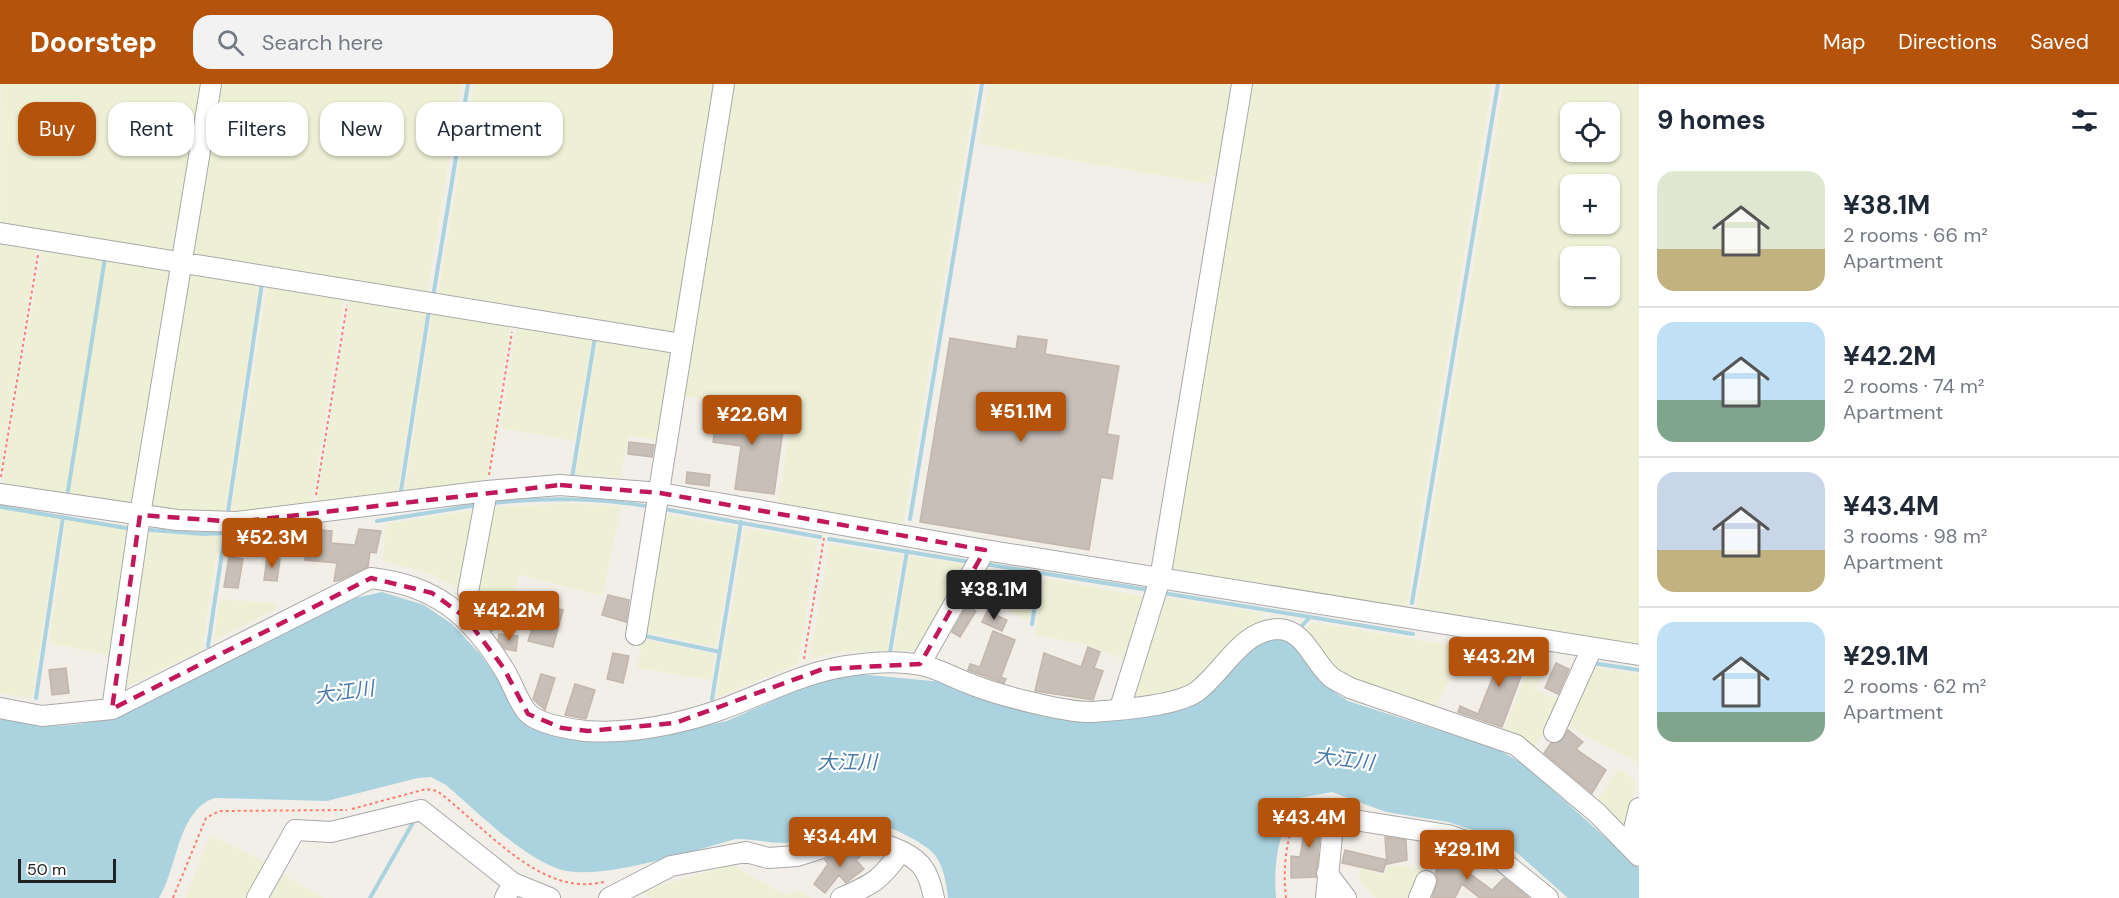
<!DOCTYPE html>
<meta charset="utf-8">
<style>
body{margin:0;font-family:"DM Sans","Noto Sans JP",sans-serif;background:#f2f2f3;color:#1f2937;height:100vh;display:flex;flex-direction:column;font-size:22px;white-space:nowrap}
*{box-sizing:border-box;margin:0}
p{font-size:20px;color:#747a83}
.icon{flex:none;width:33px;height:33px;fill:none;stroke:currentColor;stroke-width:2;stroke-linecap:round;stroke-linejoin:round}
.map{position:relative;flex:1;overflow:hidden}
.side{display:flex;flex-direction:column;background:#fff;width:480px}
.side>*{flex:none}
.guide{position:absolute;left:18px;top:18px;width:570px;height:54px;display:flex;gap:12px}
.fabs{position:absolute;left:1560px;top:18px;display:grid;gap:12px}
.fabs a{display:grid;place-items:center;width:60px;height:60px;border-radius:12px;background:#fff;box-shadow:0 2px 4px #0004;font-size:30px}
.scale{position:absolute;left:18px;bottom:15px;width:98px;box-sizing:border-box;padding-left:6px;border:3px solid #222;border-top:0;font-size:16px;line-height:21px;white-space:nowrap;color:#222;-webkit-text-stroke:4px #fff;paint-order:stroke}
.price{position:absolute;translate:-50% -51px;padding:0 14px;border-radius:6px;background:#b45309;color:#fff;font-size:20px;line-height:39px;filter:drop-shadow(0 2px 3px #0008)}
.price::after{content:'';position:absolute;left:50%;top:36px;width:18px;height:14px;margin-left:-9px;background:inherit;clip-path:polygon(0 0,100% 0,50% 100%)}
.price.on{background:#222;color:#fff}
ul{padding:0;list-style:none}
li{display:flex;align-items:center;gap:18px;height:150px;padding:0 18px}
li+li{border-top:2px solid #e0e1e3}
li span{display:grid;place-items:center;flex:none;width:168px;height:120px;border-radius:18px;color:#555}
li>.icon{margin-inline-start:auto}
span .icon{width:72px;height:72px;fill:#fffc;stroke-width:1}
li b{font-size:26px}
h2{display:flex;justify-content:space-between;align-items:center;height:72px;padding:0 18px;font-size:26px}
.tag{padding:0 21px;border-radius:18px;background:#fff;box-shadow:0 2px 4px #0004;font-size:21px;line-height:54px}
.tag.on{background:#b45309;color:#fff}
header{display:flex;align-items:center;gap:36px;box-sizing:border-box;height:84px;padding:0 30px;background:#b45309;color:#fff}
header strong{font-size:28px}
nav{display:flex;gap:33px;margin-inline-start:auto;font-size:21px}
.search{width:420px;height:54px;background:#f2f2f3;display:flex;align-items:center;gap:15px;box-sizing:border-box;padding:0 21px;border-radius:18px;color:#747a83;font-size:22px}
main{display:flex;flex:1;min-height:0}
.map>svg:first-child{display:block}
.farmland{fill:#eef0d5;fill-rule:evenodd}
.water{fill:#aad3df}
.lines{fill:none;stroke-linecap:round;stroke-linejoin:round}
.stream{stroke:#aad3df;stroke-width:4}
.building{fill:#c7bfb8;stroke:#c4b6ab;stroke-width:1.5}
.minor-casing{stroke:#a9a9a9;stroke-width:22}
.path{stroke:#fa8072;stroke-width:2;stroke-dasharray:3 3;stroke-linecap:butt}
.minor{stroke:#fff;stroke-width:20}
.marked{fill:none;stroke:#c2185b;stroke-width:4.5;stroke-dasharray:12 8;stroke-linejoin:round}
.labels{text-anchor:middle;stroke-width:4.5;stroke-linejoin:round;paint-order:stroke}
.water-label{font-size:20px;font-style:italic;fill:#4a7aab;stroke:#fff}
</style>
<header>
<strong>Doorstep</strong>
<div class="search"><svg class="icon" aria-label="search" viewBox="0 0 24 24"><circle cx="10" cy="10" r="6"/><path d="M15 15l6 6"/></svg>Search here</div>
<nav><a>Map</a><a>Directions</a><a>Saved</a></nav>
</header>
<main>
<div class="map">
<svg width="1639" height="814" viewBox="0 0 1639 814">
<rect width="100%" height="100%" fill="#f2efe9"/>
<path class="farmland" d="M 1,0 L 205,0 L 177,167 L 172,172 L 0,144 Z
M 216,0 L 461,0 L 426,215 L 190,176 Z
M 474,0 L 720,0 L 680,250 L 437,216 Z
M 730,0 L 977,0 L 903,442 L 777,422 L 794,325 L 679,312 Z
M 989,0 L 1235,0 L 1220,92 L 1211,92 L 1209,100 L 979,60 Z
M 1249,0 L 1492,0 L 1406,525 L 1184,488 L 1184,485 L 1173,485 L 1169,474 Z
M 1504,0 L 1639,0 L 1639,563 L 1416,526 ZM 1570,28 L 1610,28 L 1610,68 L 1570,68 ZM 1570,100 L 1610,100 L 1610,140 L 1570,140 ZM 1570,172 L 1610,172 L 1610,212 L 1570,212 Z
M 0,159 L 37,165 L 0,388 Z
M 42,166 L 175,189 L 137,411 L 128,419 L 5,400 L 3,390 Z
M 185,189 L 259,201 L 225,428 L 154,423 L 148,414 Z
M 267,203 L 344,215 L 311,423 L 231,428 Z
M 350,216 L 426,228 L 397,412 L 319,422 L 317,417 Z
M 432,229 L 510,242 L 488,390 L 482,400 L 404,411 Z
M 516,243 L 592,255 L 574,357 L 500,344 Z
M 597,256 L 676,269 L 661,356 L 628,352 L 621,393 L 576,391 Z
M 567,419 L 621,422 L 602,512 L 520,491 L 508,528 L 493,514 L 474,505 L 489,424 Z
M 0,425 L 60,435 L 32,615 L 0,609 Z
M 479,425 L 463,508 L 433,491 L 383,477 L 385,440 Z
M 665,430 L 737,443 L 716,563 L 644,548 Z
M 66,436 L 134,447 L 114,572 L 49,559 Z
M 745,444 L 818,457 L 798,580 L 716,614 Z
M 144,448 L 219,453 L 202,566 L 119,606 Z
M 829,460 L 902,471 L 887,567 L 839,568 L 810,575 Z
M 909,472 L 973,481 L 924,566 L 894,567 Z
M 983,484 L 1036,493 L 1028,537 L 990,516 L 981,527 L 962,517 Z
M 1045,494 L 1148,513 L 1126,576 L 1087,561 L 1035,551 Z
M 1167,513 L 1262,529 L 1261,538 L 1252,541 L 1214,574 L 1191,601 L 1169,610 L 1134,613 Z
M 220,515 L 276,519 L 277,525 L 214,556 Z
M 1312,538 L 1413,555 L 1465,564 L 1435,625 L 1335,589 L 1302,548 Z
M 643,555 L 715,570 L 711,596 L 637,584 Z
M 1534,572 L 1548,575 L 1534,606 L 1562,617 L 1555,634 L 1531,667 L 1502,650 Z
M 1588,582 L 1639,590 L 1639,679 L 1585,652 L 1564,635 Z
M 1618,685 L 1636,697 L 1626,745 L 1596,719 Z
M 210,751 L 269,780 L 250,814 L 185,814 Z
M 732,781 L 786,811 L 798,806 L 811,814 L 652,814 L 639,807 Z
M 1388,782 L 1427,784 L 1414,814 L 1376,814 L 1358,795 L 1362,784 L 1384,791 Z
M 276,787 L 324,814 L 261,814 Z"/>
<path class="water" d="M 382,508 L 424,521 L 452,540 L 480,570 L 515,619 L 565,651 L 630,657 L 727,637 L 819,596 L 858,590 L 943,598 L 1092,636 L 1163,630 L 1189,624 L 1215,603 L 1247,567 L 1273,551 L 1291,558 L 1319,597 L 1348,617 L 1497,665 L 1524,680 L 1639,784 L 1639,814 L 1568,814 L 1515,767 L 1482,749 L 1448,738 L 1386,728 L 1332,708 L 1299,714 C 1279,745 1273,777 1276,814 L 948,814 C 946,799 944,783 935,771 C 924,756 862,728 844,734 C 828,739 817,754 800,757 C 779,762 758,755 736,755 C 694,766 595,800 556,784 C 515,767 480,730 446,701 L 431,693 L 418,694 L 327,717 L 214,714 C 177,728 178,783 159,814 L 0,814 L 0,634 C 50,646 77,644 127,628 L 351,515 Z"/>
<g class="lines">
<path class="stream" d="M 433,213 L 468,0
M 572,394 L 595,253
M 68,407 L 105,174
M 401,407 L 429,226
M 491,419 C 545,414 597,413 651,423
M 1,423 L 132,445
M 664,425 L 820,453
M 228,428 L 262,199
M 910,435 L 982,0
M 377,437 L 477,421
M 150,446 L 203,450 L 227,449
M 829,455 L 970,478
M 985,480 L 1149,506
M 1163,509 L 1310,533
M 1412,519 L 1498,0
M 1032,540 L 1040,489
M 1299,545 L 1310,533 L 1413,550
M 645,552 L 720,568
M 208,562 L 225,449
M 890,568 L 907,467
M 1592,579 L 1639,586
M 36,614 L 63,433
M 712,615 L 741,438
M 370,814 L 415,735"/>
</g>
<path class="building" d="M 1018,252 L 1047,256 L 1045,270 L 1119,282 L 1107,350 L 1119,352 L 1112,395 L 1101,393 L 1089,466 L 920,438 L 950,254 L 1016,265 Z
M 718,322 L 785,332 L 774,410 L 735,405 L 741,362 L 713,358 Z
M 629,358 L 654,361 L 652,373 L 628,370 Z
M 687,388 L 710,391 L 709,402 L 686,399 Z
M 359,445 L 381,447 L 376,469 L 370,468 L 368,483 L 338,497 L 334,497 L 337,479 L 305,476 L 307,453 L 318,453 L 319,446 L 332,447 L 331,459 L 355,461 Z
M 229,473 L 243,475 L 238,504 L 224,503 Z
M 267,473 L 280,475 L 277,497 L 264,496 Z
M 608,511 L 629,516 L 626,538 L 602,531 Z
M 487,519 L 504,536 L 492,547 L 477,530 Z
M 540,520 L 563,526 L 553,563 L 528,557 Z
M 967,522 L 976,527 L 960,553 L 952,548 Z
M 987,527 L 1007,536 L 1002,547 L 982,538 Z
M 993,547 L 1015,556 L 1001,593 L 1006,595 L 1004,599 L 968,586 L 970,580 L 980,583 Z
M 499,550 L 518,552 L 516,567 L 505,565 L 498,556 Z
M 1088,563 L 1100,568 L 1094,584 L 1103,587 L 1093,616 L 1035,607 L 1044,569 L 1081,583 Z
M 1483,566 L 1525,572 L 1521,592 L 1502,643 L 1458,628 L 1460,622 L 1478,630 L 1498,580 L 1481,576 Z
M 613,569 L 629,572 L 623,599 L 607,595 Z
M 1556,579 L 1569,585 L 1558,610 L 1545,604 Z
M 66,584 L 69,609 L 52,611 L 49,586 Z
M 541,590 L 555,594 L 545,626 L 533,615 Z
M 575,600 L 595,606 L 586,635 L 565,631 Z
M 1568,646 L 1583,658 L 1576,665 L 1606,686 L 1592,709 L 1544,669 L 1551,659 L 1561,657 Z
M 1313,725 L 1330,728 L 1321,740 L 1316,793 L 1291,794 L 1291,772 L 1300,773 L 1305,744 L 1310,745 Z
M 1385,753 L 1406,756 L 1407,776 L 1387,780 Z
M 855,762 L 862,771 L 856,776 L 864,785 L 846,799 L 839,791 L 825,809 L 814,800 L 828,780 L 825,776 L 842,763 L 847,768 Z
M 1448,764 L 1468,770 L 1461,783 L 1492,806 L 1504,794 L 1529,814 L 1480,814 L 1462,800 L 1455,814 L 1432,814 L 1438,796 L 1435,789 Z
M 1345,766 L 1387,776 L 1383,788 L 1342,779 Z"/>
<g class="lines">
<g class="minor-casing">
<path id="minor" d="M 0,149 L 682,260
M 0,410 L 177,436 L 237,438 L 487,407 L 560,401 L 660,409 L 985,466 L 1639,571
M 468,508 L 487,407
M 636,551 L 724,0
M 920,580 L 985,466
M 0,624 L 42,632 L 112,625 L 371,494 C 434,501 470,530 503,584 C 512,597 517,616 527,628 C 537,640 570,645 585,647 C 628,650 676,641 717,627 C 763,611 804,587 854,581 C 874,578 901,577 921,581 C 937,584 952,593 968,599 C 994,610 1065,629 1093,628 C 1119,626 1176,622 1196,608 C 1223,589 1241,545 1279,545 C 1305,546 1313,578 1331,593 C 1336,597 1344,600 1350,604 L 1516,661 L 1597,729 L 1639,772
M 1120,624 L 1160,495 L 1242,0
M 112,625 L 140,431 L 211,0
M 1554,648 L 1592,564
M 1630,762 L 1639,724
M 1327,789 L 1346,814
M 257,814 L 295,746 L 331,748 L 421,726 L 513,799
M 505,814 L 513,799 L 550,814
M 609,814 L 671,782 L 746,768 L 768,774 L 797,772 L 819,765 L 840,750 L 852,747 L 901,767
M 841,814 C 873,800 881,796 901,767 C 924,778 929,790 934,814
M 1326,814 L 1333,741 L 1348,735 L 1448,751 L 1486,764 L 1548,814
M 1419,814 L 1426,797"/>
</g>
<path class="path" d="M 489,391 L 512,248
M 1,393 L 38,171
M 316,411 L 347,221
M 804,575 L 824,454
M 352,725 L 426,705 L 437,707 C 478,737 528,798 581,800 C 588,801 597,799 604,798
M 173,814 L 206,734 L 219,727 L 347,726
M 1286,814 C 1282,784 1285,707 1333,724"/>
<use href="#minor" class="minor"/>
</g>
<path class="marked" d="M 560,401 L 660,409 L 985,466 L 920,580 L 823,585 L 675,639 L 588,647 L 562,644 L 528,630 L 503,583 L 465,533 L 432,509 L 371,494 L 112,625 L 140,431 L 237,438 Z"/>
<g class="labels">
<g class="water-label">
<text transform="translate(344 608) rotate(-8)" y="7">大江川</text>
<text transform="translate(1344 675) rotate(7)" y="7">大江川</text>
<text x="847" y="685">大江川</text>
</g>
</g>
</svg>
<div class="fabs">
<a><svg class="icon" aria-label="locate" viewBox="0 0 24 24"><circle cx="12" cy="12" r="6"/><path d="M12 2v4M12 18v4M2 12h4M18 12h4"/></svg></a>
<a>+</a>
<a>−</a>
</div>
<div class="scale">50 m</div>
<b class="price" style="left:1021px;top:359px">¥51.1M</b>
<b class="price" style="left:752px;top:362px">¥22.6M</b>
<b class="price" style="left:272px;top:485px">¥52.3M</b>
<b class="price on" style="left:994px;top:537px">¥38.1M</b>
<b class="price" style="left:509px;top:558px">¥42.2M</b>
<b class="price" style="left:1499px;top:604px">¥43.2M</b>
<b class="price" style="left:1309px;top:765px">¥43.4M</b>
<b class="price" style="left:840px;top:784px">¥34.4M</b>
<b class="price" style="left:1467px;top:797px">¥29.1M</b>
<div class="guide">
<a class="tag on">Buy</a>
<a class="tag">Rent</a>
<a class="tag">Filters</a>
<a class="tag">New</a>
<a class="tag">Apartment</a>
</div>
</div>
<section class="side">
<h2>9 homes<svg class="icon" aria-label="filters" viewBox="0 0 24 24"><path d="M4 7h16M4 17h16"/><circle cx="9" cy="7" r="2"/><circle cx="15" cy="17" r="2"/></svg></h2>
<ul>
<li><span style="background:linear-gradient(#dfe7d0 65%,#c2b280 0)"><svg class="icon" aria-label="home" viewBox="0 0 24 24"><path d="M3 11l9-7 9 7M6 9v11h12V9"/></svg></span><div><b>¥38.1M</b><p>2 rooms · 66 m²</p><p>Apartment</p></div></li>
<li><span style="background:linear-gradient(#bfe0f5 65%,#7fa58c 0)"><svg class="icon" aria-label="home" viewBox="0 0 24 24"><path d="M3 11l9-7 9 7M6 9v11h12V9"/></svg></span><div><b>¥42.2M</b><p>2 rooms · 74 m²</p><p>Apartment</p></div></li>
<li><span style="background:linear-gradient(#c9d6e8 65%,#c2b280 0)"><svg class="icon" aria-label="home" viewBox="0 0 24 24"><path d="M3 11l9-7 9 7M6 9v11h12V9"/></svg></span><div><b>¥43.4M</b><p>3 rooms · 98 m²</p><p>Apartment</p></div></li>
<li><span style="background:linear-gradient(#bfe0f5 75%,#7fa58c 0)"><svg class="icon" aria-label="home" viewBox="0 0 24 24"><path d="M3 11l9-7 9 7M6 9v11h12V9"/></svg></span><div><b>¥29.1M</b><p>2 rooms · 62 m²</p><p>Apartment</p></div></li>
</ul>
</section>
</main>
